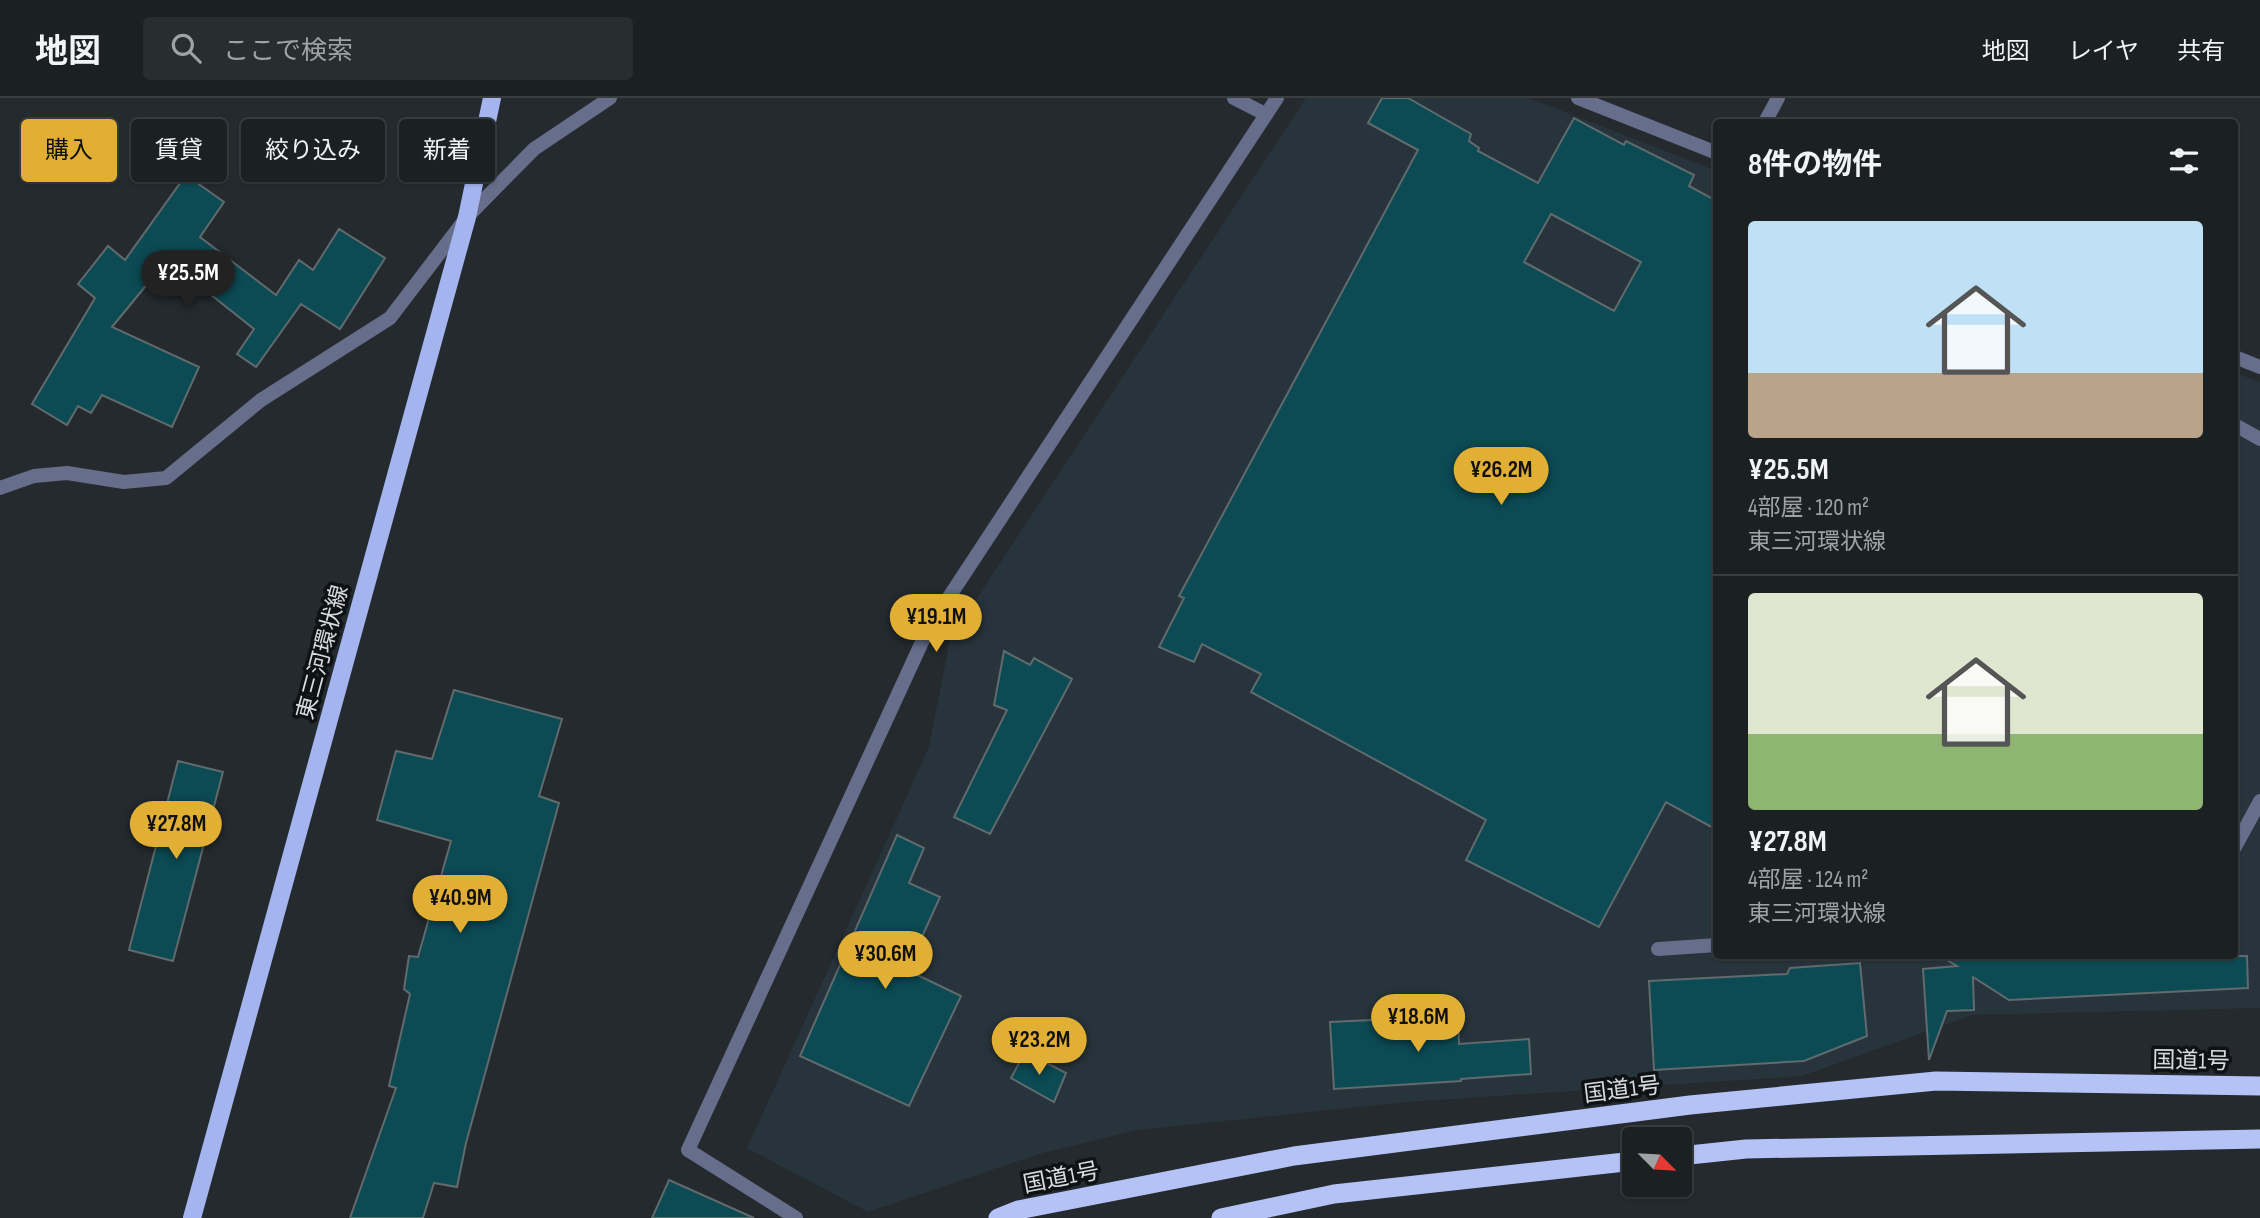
<!DOCTYPE html>
<html lang="ja">
<meta charset="utf-8">
<style>
body{margin:0;font-family:"Sofia Sans Condensed","Noto Sans JP",sans-serif;background:#282d2f;color:#f1f3f6;height:100vh;display:flex;flex-direction:column;font-size:26px;white-space:nowrap}
*{box-sizing:border-box;margin:0}
p{font-size:23px;color:#a0a3a5}
.icon{flex:none;width:38px;height:38px;fill:none;stroke:currentColor;stroke-width:2;stroke-linecap:round;stroke-linejoin:round}
.map{position:relative;flex:1;overflow:hidden}
.panel{position:absolute;left:1713px;top:21px;width:525px;height:840px;display:flex;flex-direction:column;background:#1b2022;border-radius:7px;box-shadow:0 2px 5px #0004,0 0 0 2px #393e40}
.panel>*{flex:none}
.hud{position:absolute;left:21px;top:21px;width:665px;height:63px;display:flex;gap:14px}
.needle{width:46px;rotate:114deg}
.buttons{position:absolute;left:1622px;top:1029px;display:grid;gap:14px}
.buttons a{display:grid;place-items:center;width:70px;height:70px;border-radius:7px;background:#1b2022;box-shadow:0 2px 5px #0004,0 0 0 2px #393e40;font-size:35px}
.price{position:absolute;translate:-50% -60px;padding:0 16px;border-radius:24px;background:#e1af34;color:#111;font-size:23px;line-height:46px;filter:drop-shadow(0 2px 4px #0008)}
.price::after{content:'';position:absolute;left:50%;top:42px;width:21px;height:16px;margin-left:-10px;background:inherit;clip-path:polygon(0 0,100% 0,50% 100%)}
.price.selected{background:#222;color:#fff}
ul{padding:0;list-style:none}
li{display:grid;align-content:center;gap:14px;height:371px;padding:0 35px}
li+li{border-top:2px solid #393e40}
li span{display:grid;place-items:center;height:217px;border-radius:7px;color:#555}
li>.icon{margin-inline-start:auto}
span .icon{width:126px;height:126px;fill:#fffc;stroke-width:1}
li b{font-size:30px}
h2{display:flex;justify-content:space-between;align-items:center;height:84px;padding:0 35px;font-size:30px}
.tag{padding:0 24px;border-radius:7px;background:#1b2022;box-shadow:0 2px 5px #0004,0 0 0 2px #393e40;font-size:24px;line-height:63px}
.tag.selected{background:#e1af34;color:#111}
header{display:flex;align-items:center;gap:42px;box-sizing:border-box;height:98px;padding:0 35px;background:#1b2022;border-bottom:2px solid #393e40}
header strong{font-size:33px}
nav{display:flex;gap:38px;margin-inline-start:auto;font-size:24px}
.search{width:490px;height:63px;background:#282d2f;display:flex;align-items:center;gap:18px;box-sizing:border-box;padding:0 24px;border-radius:7px;color:#a0a3a5;font-size:26px}
.map>svg:first-child{display:block}
.built{fill:#28343c}
.building{fill:#0c4b54;stroke:#616a6c;stroke-width:2;fill-rule:evenodd}
.lines{fill:none;stroke-linecap:round;stroke-linejoin:round}
.service{stroke:#666e8b;stroke-width:14}
.minor{stroke:#666e8b;stroke-width:14}
.primary{stroke:#a3b4ef;stroke-width:18}
.trunk{stroke:#b4c2f6;stroke-width:19}
.labels{text-anchor:middle;stroke-width:7;stroke-linejoin:round;paint-order:stroke}
.street-label{font-size:23px;fill:#d7dbde;stroke:#0f1214}
</style>
<header>
<strong>地図</strong>
<div class="search"><svg class="icon" aria-label="search" viewBox="0 0 24 24"><circle cx="10" cy="10" r="6"/><path d="M15 15l6 6"/></svg>ここで検索</div>
<nav><a>地図</a><a>レイヤ</a><a>共有</a></nav>
</header>
<div class="map">
<svg width="2260" height="1120" viewBox="0 0 2260 1120">
<rect width="100%" height="100%" fill="#242a2e"/>
<path class="built" d="M 1306,0 L 1529,0 L 1717,73 L 1717,858 L 2235,858 L 2235,275 L 2260,284 L 2260,910 L 1972,917 L 1802,978 L 1406,1004 L 1137,1032 L 1039,1056 L 868,1114 L 747,1050 L 929,649 L 950,541 Z"/>
<path class="building" d="M 1382,0 L 1408,0 L 1471,36 L 1469,43 L 1479,50 L 1478,53 L 1538,85 L 1574,20 L 1624,47 L 1626,43 L 1694,77 L 1689,88 L 1717,103 L 1717,732 L 1666,704 L 1599,829 L 1466,762 L 1486,722 L 1251,594 L 1261,576 L 1202,546 L 1194,564 L 1159,549 L 1184,500 L 1179,498 L 1418,52 L 1368,25 ZM 1551,116 L 1641,164 L 1614,213 L 1524,164 Z
M 186,77 L 224,104 L 200,139 L 276,197 L 299,162 L 313,172 L 339,131 L 385,160 L 340,231 L 301,206 L 256,269 L 237,256 L 254,231 L 167,162 L 112,229 L 199,269 L 172,329 L 102,297 L 91,315 L 78,308 L 67,327 L 32,306 L 95,200 L 78,186 L 108,148 L 125,162 Z
M 1004,553 L 1030,567 L 1034,560 L 1072,581 L 990,736 L 954,719 L 1007,612 L 994,607 Z
M 454,592 L 562,621 L 539,698 L 559,705 L 466,1045 L 457,1089 L 434,1085 L 423,1120 L 350,1120 L 396,990 L 389,988 L 410,896 L 404,891 L 409,858 L 418,859 L 451,743 L 377,722 L 396,653 L 432,661 Z
M 178,663 L 223,674 L 173,863 L 129,852 Z
M 897,737 L 924,750 L 909,785 L 940,799 L 907,872 L 961,898 L 909,1008 L 800,958 Z
M 1940,858 L 2247,858 L 2248,890 L 2009,902 L 1973,879 L 1974,912 L 1947,913 L 1929,962 L 1923,871 L 1957,868 Z
M 1860,865 L 1867,938 L 1804,963 L 1654,972 L 1649,883 L 1787,876 L 1790,870 Z
M 1458,918 L 1459,946 L 1529,941 L 1531,976 L 1461,981 L 1461,983 L 1334,991 L 1330,924 Z
M 1025,954 L 1066,975 L 1054,1004 L 1011,980 Z
M 669,1082 L 754,1120 L 652,1120 Z"/>
<g class="lines">
<path class="service" d="M 2235,327 L 2260,341
M 2235,749 L 2260,703
M 1658,851 L 1717,847"/>
<path class="minor" d="M 1234,0 L 1265,16
M 1578,0 L 1717,55
M 1765,24 L 1778,0
M 2235,259 L 2260,269
M 0,390 L 34,378 L 67,375 L 124,384 L 166,380 L 261,302 L 390,220 L 467,119 L 534,51 L 610,0
M 796,1120 L 688,1052 L 928,531 L 1277,0"/>
<path class="primary" d="M 192,1120 L 467,119 L 492,0"/>
<path class="trunk" d="M 1680,1058 L 1746,1051 L 2260,1041
M 998,1120 L 1018,1112 L 1294,1058 L 1690,1007 L 1936,983 L 2260,988
M 1221,1120 L 1334,1096 L 1634,1063"/>
</g>
<g class="labels">
<g class="street-label">
<text transform="translate(322 554) rotate(-75)" y="8">東三河環状線</text>
<text transform="translate(2191 962) rotate(1)" y="8">国道1号</text>
<text transform="translate(1622 991) rotate(-7)" y="8">国道1号</text>
<text transform="translate(1061 1079) rotate(-11)" y="8">国道1号</text>
</g>
</g>
</svg>
<div class="buttons">
<a><svg class="needle" viewBox="-14 -14 28 28"><path d="M0-13l5 13h-10z" fill="#e53935"/><path d="M0 13l5-13h-10z" fill="#a0a3a5"/></svg></a>
</div>
<b class="price selected" style="left:188px;top:212px">¥25.5M</b>
<b class="price" style="left:1501px;top:409px">¥26.2M</b>
<b class="price" style="left:936px;top:556px">¥19.1M</b>
<b class="price" style="left:176px;top:763px">¥27.8M</b>
<b class="price" style="left:460px;top:837px">¥40.9M</b>
<b class="price" style="left:885px;top:893px">¥30.6M</b>
<b class="price" style="left:1418px;top:956px">¥18.6M</b>
<b class="price" style="left:1039px;top:979px">¥23.2M</b>
<div class="hud">
<a class="tag selected">購入</a>
<a class="tag">賃貸</a>
<a class="tag">絞り込み</a>
<a class="tag">新着</a>
</div>
<section class="panel">
<h2>8件の物件<svg class="icon" aria-label="filters" viewBox="0 0 24 24"><path d="M4 7h16M4 17h16"/><circle cx="9" cy="7" r="2"/><circle cx="15" cy="17" r="2"/></svg></h2>
<ul>
<li><span style="background:linear-gradient(#bfe0f5 70%,#b9a48a 0)"><svg class="icon" aria-label="home" viewBox="0 0 24 24"><path d="M3 11l9-7 9 7M6 9v11h12V9"/></svg></span><div><b>¥25.5M</b><p>4部屋 · 120 m²</p><p>東三河環状線</p></div></li>
<li><span style="background:linear-gradient(#dfe7d0 65%,#8fb573 0)"><svg class="icon" aria-label="home" viewBox="0 0 24 24"><path d="M3 11l9-7 9 7M6 9v11h12V9"/></svg></span><div><b>¥27.8M</b><p>4部屋 · 124 m²</p><p>東三河環状線</p></div></li>
</ul>
</section>
</div>
